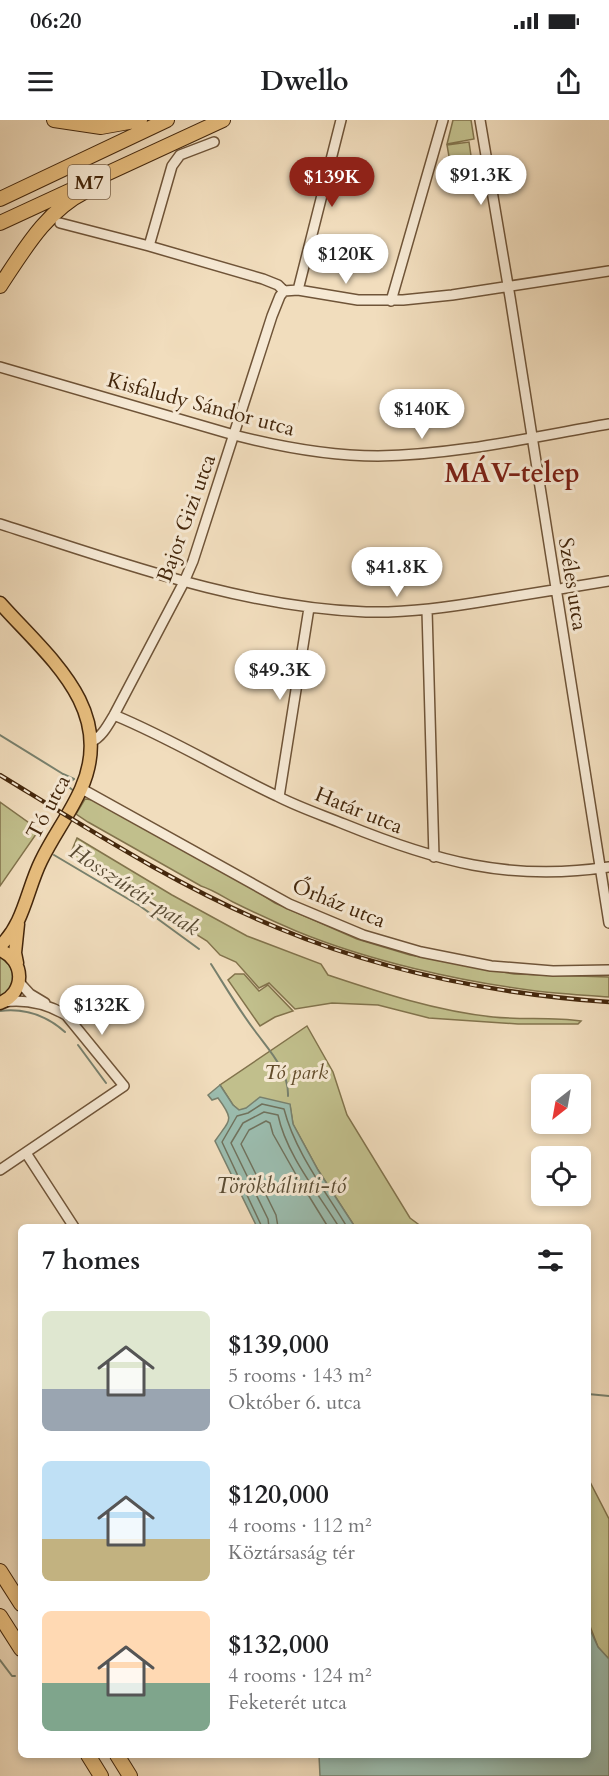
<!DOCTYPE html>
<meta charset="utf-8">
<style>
body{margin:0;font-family:Cardo,serif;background:#f2f2f2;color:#202124;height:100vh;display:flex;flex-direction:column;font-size:22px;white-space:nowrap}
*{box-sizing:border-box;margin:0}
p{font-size:20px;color:#757577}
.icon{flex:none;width:33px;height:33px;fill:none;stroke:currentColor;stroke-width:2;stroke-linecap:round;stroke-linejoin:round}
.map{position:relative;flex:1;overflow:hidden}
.panel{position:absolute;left:18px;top:1104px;width:573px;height:534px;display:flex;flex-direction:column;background:#fff;border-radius:9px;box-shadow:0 3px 9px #0003}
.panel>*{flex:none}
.needle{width:39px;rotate:211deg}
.fabs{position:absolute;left:531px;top:954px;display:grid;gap:12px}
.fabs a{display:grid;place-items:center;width:60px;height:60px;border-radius:9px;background:#fff;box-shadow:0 3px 9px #0003;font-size:30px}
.price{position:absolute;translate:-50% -51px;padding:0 14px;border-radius:21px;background:#fff;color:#222;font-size:20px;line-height:39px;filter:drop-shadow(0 2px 3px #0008)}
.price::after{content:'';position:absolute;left:50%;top:36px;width:18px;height:14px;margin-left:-9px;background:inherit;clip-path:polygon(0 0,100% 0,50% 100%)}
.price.current{background:#8f2418;color:#fff}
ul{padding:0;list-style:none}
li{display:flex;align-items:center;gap:18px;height:150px;padding:0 24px}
li span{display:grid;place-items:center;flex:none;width:168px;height:120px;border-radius:9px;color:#555}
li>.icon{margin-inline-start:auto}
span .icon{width:72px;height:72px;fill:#fffc;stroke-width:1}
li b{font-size:26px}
h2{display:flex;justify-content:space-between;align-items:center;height:72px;padding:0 24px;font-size:26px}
.status{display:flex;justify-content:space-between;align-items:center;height:42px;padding:0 30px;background:#fff;direction:ltr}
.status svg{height:16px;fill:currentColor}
header{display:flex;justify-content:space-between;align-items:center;height:78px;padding:0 24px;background:#fff;font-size:27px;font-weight:700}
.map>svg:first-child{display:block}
.green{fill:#c1bf8c;stroke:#82734c;stroke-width:1.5}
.water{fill:#9bbcae;stroke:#78806d;stroke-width:1.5}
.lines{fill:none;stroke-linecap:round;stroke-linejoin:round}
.shore{stroke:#70725d;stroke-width:1.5}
.stream{stroke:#78806d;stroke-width:2}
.minor-casing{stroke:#6f5438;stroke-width:12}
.major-casing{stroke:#44270c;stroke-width:15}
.highway-casing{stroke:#44270c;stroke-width:16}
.minor{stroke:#f6e9d4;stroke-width:9}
.major{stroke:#e8be7e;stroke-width:12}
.highway{stroke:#e8be7e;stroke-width:14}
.rail-casing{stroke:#44270c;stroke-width:4.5}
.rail{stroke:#f6e9d4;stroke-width:2;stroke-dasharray:7;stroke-linecap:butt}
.labels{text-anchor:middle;stroke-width:6;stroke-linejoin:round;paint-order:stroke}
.shield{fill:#f6e9d4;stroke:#796148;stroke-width:1.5}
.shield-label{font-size:20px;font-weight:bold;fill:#44270c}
.street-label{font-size:21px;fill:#44270c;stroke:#f6e9d4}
.park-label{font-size:21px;font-style:italic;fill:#634d2c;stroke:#f6e9d4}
.water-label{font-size:22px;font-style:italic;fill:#5a4c34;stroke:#f6e9d4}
.district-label{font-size:27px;font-weight:bold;fill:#7a1f14;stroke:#f6e9d4}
</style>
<div class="status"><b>06:20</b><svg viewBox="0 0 49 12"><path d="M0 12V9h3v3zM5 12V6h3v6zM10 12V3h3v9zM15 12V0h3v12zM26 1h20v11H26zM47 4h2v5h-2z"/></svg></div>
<header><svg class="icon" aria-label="menu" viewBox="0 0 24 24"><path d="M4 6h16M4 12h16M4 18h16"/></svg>Dwello<svg class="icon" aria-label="share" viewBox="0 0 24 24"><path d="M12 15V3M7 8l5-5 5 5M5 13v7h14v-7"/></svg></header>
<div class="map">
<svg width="609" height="1656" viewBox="0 0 609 1656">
<rect width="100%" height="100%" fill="#f1ddbd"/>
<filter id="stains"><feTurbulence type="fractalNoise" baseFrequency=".00333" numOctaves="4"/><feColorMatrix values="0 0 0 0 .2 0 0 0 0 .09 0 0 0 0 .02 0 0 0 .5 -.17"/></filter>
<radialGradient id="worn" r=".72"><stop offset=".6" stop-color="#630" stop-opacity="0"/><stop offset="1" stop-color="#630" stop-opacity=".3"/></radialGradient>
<path class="green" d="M 453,0 L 471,0 L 474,19 L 447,24 Z
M 469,22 L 475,63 L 454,66 L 447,25 Z
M 85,679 L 94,680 L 218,747 L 275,783 L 357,819 L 410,835 L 514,854 L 609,857 L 609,877 C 585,875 560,874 536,871 C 458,861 369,841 296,811 C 275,802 253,792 233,782 C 222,776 213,770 201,766 L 88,702 L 76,694 Z
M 0,682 L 39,710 L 0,766 Z
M 77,718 L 172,775 L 247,816 L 321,844 L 328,855 C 382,873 436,891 493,897 C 522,900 552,897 581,901 L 578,904 L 518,904 L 429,898 L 378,885 L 332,883 L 295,889 L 269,863 L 259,868 L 236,842 L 220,835 L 207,821 L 70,735 Z
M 0,835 L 7,839 L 15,858 L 10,871 L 0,877 Z
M 235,854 L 244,854 L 259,871 L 268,865 L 293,891 L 275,897 L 260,906 L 228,860 Z
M 307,906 L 333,952 L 347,995 L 410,1098 L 422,1107 L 355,1107 L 318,1050 L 293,1004 L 290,985 L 239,990 L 233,985 L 220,965 Z
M 588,1358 L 609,1399 L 609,1539 L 598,1527 L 588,1501 Z"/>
<path class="water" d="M 220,965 L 233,985 L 239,990 L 246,988 L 260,977 L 290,984 L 293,1004 L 318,1050 L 355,1107 L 257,1107 L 215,1021 C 230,999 235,1001 218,978 L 212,980 L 208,975 Z
M 588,1505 L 598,1527 L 609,1539 L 609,1656 L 320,1656 L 319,1635 L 588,1635 Z"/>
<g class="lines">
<path class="shore" d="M 262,1107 L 222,1022 L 237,996 L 248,993 L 262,984 L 284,989 C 295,1032 325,1070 347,1107
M 269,1107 L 268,1099 L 231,1023 L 243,1003 L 264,992 L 278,995 C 286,1034 318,1073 339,1107
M 278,1107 L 276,1095 L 241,1024 L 249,1010 L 266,1001 L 270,1003 L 273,1014 L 299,1060 L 328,1107"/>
<path class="stream" d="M 0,615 L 63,654 L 74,659 L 66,665 L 74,671
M 54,735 L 140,786 L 199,829
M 211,844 C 225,866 239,890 255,911 C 269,930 289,951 288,976
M 0,891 C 25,888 46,895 65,912
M 78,925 L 106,963
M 588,1274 L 609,1276
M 0,1540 L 12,1556 L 15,1556"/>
<g class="minor-casing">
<path id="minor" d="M 480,0 L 510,177 L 609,803
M 60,103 L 149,126 L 263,159 L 278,165 L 284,171
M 149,126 L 172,46 L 180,35 L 214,22
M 298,170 L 341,0
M 284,171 L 298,170 L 358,180 L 403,180 L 452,175 L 609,151
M 391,181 L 443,0
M 0,247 L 234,315 C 281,327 330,336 378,336 C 455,335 533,317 609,304
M 0,404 C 120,442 239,487 366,492 C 409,493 450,487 492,480 C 531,474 570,467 609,461
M 427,490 L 434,737
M 114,595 C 170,618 222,650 277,676 C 298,687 322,695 344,704 C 435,741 509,762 609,747
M 91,622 C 102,617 108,605 114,595 L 184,462 L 193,441 L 272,196 L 280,176 L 284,171
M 82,669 L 289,784 L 363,815 L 421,832 L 491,846 L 553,851 L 609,850
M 279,677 L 309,488
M 19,862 L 30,874 L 45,883
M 26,1033 L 74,1107
M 0,1050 L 124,966 L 66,895 C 47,884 25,879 3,882"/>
</g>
<g class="major-casing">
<path id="major" d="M 0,483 C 47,536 117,589 81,669 C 70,694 53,716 41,741 C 27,769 24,804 0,826
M 0,830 C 25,840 26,873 0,883
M 17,843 L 15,833 L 18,804"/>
</g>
<g class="highway-casing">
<path id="highway" d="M 54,0 L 101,7 L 140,0
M 0,79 L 167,0
M 0,103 L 223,0
M 0,166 C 24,130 46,91 86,71
M 0,1451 L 21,1484
M 0,1496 L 21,1529
M 88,1635 L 101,1656
M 117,1635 L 130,1656"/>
</g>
<use href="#minor" class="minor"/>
<use href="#major" class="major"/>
<use href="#highway" class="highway"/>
<g class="rail-casing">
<path id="rail" d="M 0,655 C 90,710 180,768 278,808 C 384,852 495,874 609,882"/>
</g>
<use href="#rail" class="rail"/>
</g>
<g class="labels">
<rect class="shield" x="68" y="45" width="42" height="34" rx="4.5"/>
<g class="shield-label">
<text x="89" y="69">M7</text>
</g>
<g class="street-label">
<text transform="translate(201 284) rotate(15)" y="7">Kisfaludy Sándor utca</text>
<text transform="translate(186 398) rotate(-70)" y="7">Bajor Gizi utca</text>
<text transform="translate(573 464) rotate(81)" y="7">Széles utca</text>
<text transform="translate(48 687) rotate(-62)" y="7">Tó utca</text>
<text transform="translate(359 690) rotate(22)" y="7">Határ utca</text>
<text transform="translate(339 783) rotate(22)" y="7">Őrház utca</text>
</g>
<g class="park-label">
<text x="296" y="959">Tó park</text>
</g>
<g class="water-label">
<text transform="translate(135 769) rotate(33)" y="8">Hosszúréti-patak</text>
<text x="281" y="1073">Törökbálinti-tó</text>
</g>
<g class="district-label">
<text x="512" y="362">MÁV-telep</text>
</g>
</g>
<rect width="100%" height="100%" filter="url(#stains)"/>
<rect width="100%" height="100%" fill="url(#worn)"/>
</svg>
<div class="fabs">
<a><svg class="needle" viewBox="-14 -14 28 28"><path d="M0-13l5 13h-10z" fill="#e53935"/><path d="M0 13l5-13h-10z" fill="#757577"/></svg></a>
<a><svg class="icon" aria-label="locate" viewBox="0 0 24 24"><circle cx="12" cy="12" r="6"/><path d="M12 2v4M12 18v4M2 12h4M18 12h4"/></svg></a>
</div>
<b class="price" style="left:481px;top:86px">$91.3K</b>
<b class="price current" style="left:332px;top:88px">$139K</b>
<b class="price" style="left:346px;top:165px">$120K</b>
<b class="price" style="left:422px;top:320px">$140K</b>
<b class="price" style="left:397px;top:478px">$41.8K</b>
<b class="price" style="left:280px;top:581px">$49.3K</b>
<b class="price" style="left:102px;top:916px">$132K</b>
<section class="panel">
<h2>7 homes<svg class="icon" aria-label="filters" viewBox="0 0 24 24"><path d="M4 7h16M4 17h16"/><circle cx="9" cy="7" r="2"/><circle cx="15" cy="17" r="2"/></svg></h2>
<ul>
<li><span style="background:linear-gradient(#dfe7d0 65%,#9aa5b1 0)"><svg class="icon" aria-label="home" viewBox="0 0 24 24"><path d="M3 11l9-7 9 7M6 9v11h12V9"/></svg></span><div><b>$139,000</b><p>5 rooms · 143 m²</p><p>Október 6. utca</p></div></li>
<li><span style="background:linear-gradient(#bfe0f5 65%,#c2b280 0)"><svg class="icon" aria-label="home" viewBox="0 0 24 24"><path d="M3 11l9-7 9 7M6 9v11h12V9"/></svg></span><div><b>$120,000</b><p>4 rooms · 112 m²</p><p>Köztársaság tér</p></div></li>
<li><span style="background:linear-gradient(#ffd9b3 60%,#7fa58c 0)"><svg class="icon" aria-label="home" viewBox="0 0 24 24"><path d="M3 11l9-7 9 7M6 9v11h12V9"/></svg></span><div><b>$132,000</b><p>4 rooms · 124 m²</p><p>Feketerét utca</p></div></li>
</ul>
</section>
</div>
